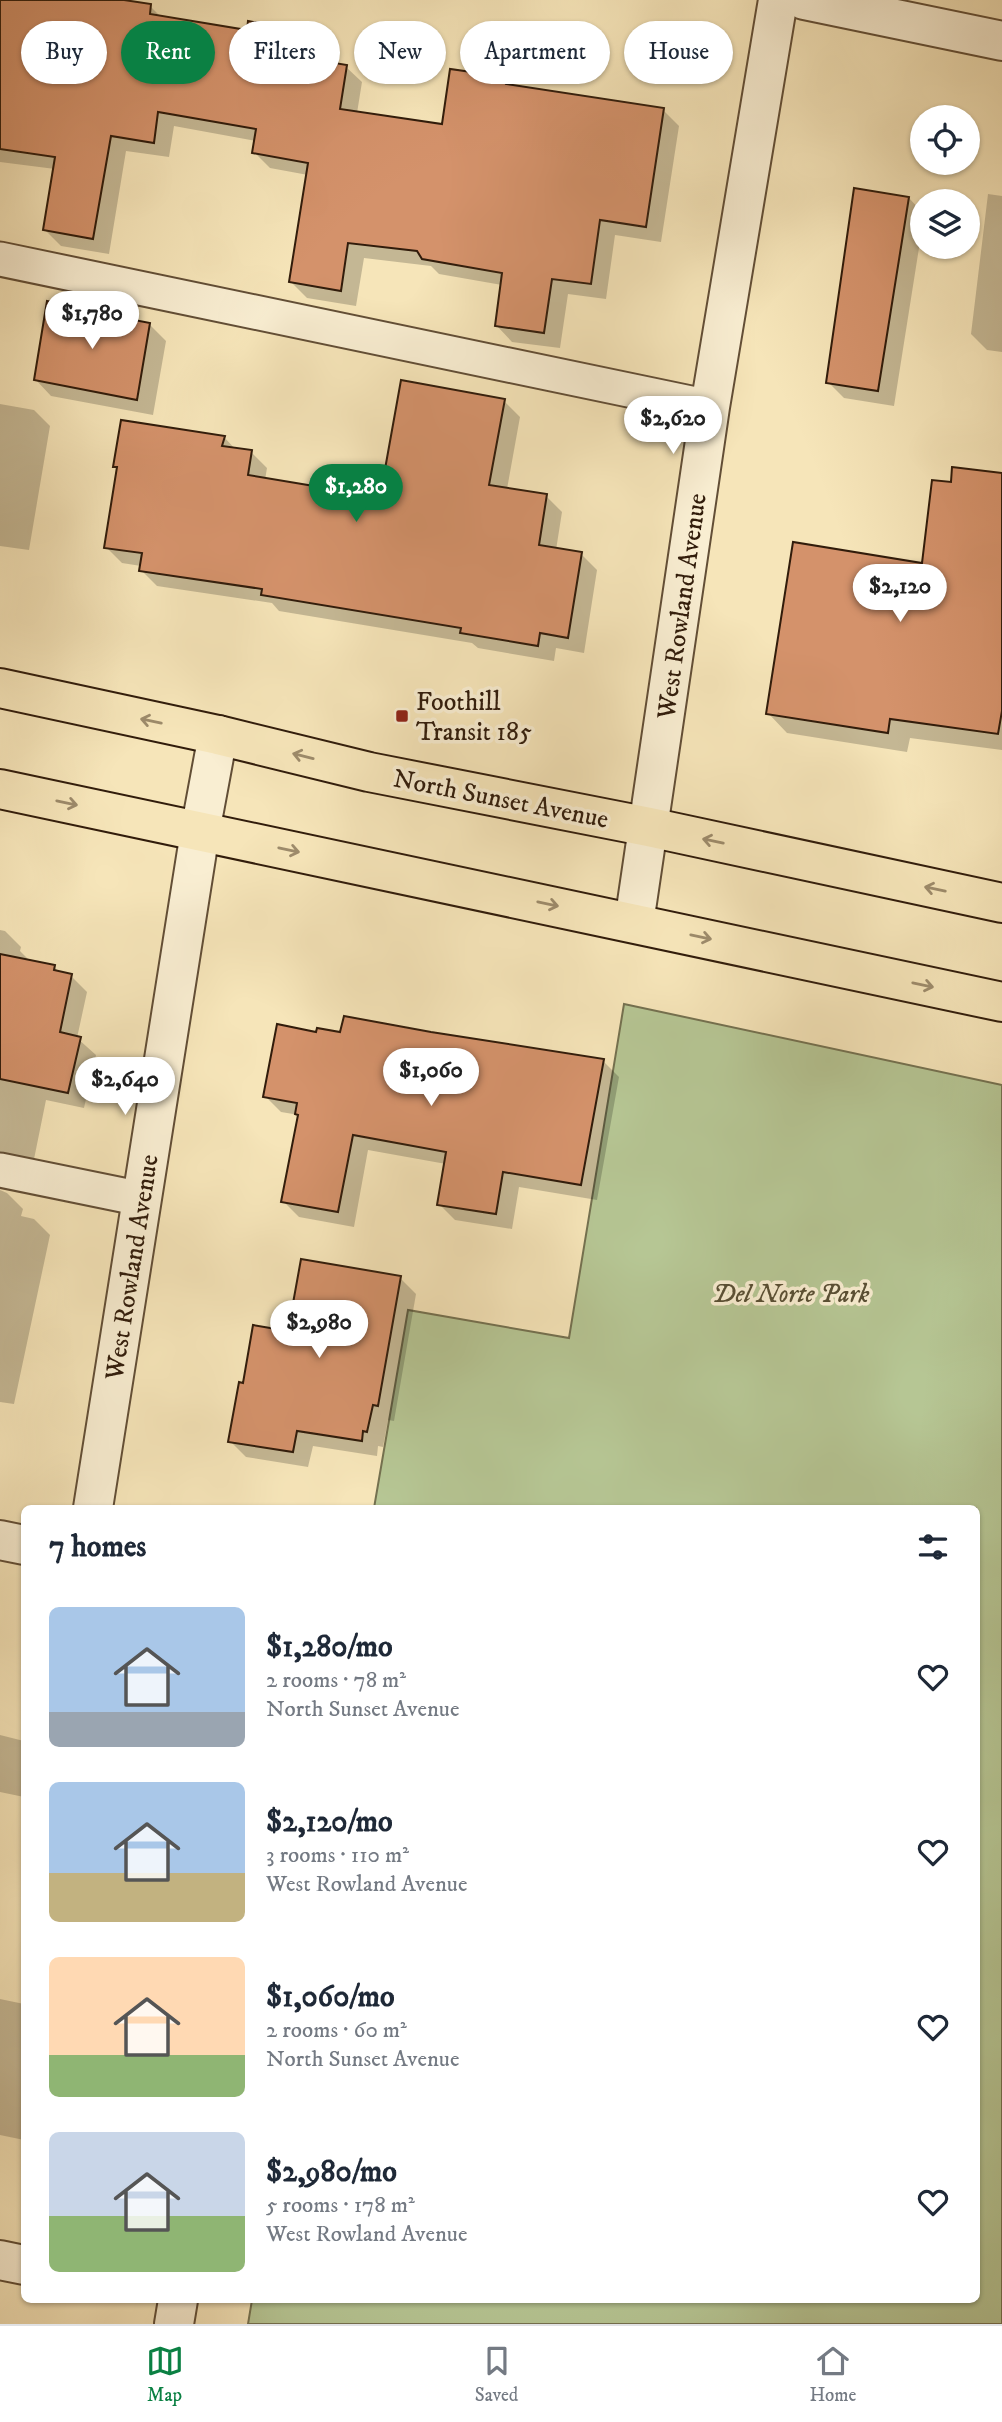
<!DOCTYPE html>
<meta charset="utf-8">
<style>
body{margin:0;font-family:"IM FELL DW Pica",serif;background:#f2f2f3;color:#1f2937;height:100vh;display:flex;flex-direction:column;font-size:26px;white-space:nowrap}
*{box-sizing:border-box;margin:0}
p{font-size:23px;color:#747a83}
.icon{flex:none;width:38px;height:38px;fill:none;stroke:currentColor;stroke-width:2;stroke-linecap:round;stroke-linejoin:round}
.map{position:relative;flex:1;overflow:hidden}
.panel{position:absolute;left:21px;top:1505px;width:959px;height:798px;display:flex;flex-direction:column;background:#fff;border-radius:10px;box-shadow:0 2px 5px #0004}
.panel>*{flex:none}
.hud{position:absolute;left:21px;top:21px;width:961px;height:63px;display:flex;gap:14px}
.tools{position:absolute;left:910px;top:105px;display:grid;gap:14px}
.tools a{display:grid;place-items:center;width:70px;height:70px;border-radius:50%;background:#fff;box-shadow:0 2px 5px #0004;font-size:35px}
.price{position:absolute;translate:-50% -60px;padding:0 16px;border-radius:24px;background:#fff;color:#222;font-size:23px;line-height:46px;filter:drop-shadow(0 2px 4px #0008)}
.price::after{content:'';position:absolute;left:50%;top:42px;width:21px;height:16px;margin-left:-10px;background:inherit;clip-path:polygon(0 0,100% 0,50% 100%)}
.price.on{background:#0b8043;color:#fff}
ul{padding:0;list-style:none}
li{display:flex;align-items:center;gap:21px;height:175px;padding:0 28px}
li span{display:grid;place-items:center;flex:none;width:196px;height:140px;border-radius:10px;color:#555}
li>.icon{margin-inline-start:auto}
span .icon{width:84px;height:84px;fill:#fffc;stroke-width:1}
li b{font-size:30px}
h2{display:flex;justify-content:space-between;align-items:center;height:84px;padding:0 28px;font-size:30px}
.pill{padding:0 24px;border-radius:32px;background:#fff;box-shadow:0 2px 5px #0004;font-size:24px;line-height:63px}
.pill.on{background:#0b8043;color:#fff}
.menu{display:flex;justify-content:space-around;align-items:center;height:98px;border-top:2px solid #e0e1e3;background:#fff;font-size:19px;color:#747a83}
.menu a{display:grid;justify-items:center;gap:4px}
.menu .on{color:#0b8043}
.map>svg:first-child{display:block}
.green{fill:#b6c694;stroke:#747150;stroke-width:2}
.shadow{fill:#0003}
.building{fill:#d4926b;stroke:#311c0b;stroke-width:2}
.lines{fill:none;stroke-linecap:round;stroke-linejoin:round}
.service-casing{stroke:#624e36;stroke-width:37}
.minor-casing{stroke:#624e36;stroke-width:42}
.tertiary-casing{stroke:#624e36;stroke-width:42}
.primary-casing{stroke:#311c0b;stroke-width:42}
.service{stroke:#f9eed2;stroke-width:33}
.minor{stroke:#f9eed2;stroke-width:38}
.tertiary{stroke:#f9eed2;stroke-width:38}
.primary{stroke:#f6e5b9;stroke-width:38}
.oneway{stroke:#9d8b6b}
.poi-dot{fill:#8f2418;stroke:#f9eed2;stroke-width:2.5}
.labels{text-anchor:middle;stroke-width:7;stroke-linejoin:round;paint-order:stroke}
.street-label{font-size:26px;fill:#311c0b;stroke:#f9eed2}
.poi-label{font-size:26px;fill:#311c0b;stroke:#f9eed2;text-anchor:start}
.park-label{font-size:26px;font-style:italic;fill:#594f34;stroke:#f9eed2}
</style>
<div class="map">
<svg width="1002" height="2324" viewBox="0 0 1002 2324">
<rect width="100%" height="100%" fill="#f6e5b9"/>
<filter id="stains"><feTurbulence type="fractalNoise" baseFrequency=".00286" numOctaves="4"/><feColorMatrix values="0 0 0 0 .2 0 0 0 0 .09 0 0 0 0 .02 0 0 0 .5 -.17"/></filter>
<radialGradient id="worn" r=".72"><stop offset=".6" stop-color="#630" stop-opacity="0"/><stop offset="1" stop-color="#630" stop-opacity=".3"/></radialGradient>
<path class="green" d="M 624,1004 L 1002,1085 L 1002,2324 L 248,2324 L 252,2300 L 976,2300 L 976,1508 L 374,1508 L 408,1310 L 569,1338 Z"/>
<path class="shadow" d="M 0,0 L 113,0 L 150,6 L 162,18 L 248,32 L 309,33 L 337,65 L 346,67 L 362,82 L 357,113 L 443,126 L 506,78 L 514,87 L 663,110 L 679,126 L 661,242 L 615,235 L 606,299 L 568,294 L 560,348 L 512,342 L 497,326 L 502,285 L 439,274 L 431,266 L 364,258 L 356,306 L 307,298 L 291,282 L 308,175 L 270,168 L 254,152 L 256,141 L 174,126 L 169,157 L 126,151 L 109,254 L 61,246 L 45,230 L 55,169 L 0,162 Z
M 988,194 L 1002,196 L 1002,352 L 987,350 L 971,334 Z
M 909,198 L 922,212 L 922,229 L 894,406 L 844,398 L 828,382 Z
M 98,311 L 102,316 L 150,325 L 166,341 L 153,415 L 51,396 L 35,379 Z
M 504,401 L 520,417 L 507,489 L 546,496 L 562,512 L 556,550 L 581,554 L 597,570 L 584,653 L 556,648 L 554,661 L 478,648 L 472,643 L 279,611 L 272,603 L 157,586 L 141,570 L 141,566 L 122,563 L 106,547 L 118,469 L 115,466 L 224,437 L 236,450 L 251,452 L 267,468 L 265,480 L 382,499 Z
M 0,404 L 34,410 L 50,426 L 29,550 L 0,546 Z
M 1002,475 L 1002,750 L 910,738 L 907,752 L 787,733 L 768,713 L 923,565 L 952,484 Z
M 0,930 L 5,931 L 21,947 L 20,951 L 31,962 L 54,967 L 60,973 L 71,976 L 87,992 L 77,1038 L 96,1055 L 84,1108 L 46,1100 L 32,1169 L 0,1176 Z
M 318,1034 L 603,1061 L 619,1077 L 597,1200 L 519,1187 L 512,1229 L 455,1220 L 439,1204 L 446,1164 L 368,1150 L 354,1227 L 299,1217 L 283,1201 L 299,1115 L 281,1112 L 265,1096 Z
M 0,1190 L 7,1193 L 23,1209 L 21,1216 L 34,1219 L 50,1235 L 14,1404 L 0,1402 Z
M 400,1278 L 416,1294 L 394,1421 L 388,1420 L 383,1447 L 378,1446 L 377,1456 L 313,1446 L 308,1467 L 246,1457 L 230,1441 L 245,1385 L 289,1333 Z
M 0,1735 L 24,1741 L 24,1797 L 0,1792 Z
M 0,1999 L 24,2004 L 24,2140 L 0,2135 Z"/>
<path class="building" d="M 0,0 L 124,0 L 151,4 L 150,14 L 247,30 L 248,21 L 310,32 L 307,47 L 324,50 L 322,61 L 347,65 L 340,109 L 442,124 L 450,69 L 507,77 L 506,84 L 664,108 L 646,227 L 600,220 L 591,284 L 552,279 L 544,333 L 495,326 L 502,273 L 422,259 L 417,251 L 348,243 L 341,291 L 289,282 L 308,163 L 252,153 L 256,129 L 158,112 L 154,143 L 111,136 L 93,239 L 43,230 L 55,157 L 0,149 Z
M 854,188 L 909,197 L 878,391 L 826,383 Z
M 47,301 L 99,310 L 98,313 L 150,323 L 137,400 L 34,380 Z
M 401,380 L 505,399 L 489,485 L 547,494 L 539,545 L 582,552 L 568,638 L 540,633 L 538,646 L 460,633 L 461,628 L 261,595 L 262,589 L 139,571 L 142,553 L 104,548 L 117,467 L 113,467 L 121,420 L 225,436 L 222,446 L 252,450 L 248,475 L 380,497 Z
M 952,467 L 1002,473 L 1002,711 L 998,734 L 890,719 L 888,733 L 766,714 L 793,542 L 922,563 L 932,480 L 951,482 Z
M 0,954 L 55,965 L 54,970 L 72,974 L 60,1032 L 81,1037 L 68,1093 L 0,1079 Z
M 344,1016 L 431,1032 L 604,1059 L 581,1185 L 503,1172 L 496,1214 L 437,1205 L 446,1152 L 353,1135 L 338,1212 L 281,1202 L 298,1115 L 295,1114 L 297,1103 L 263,1097 L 277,1024 L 316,1032 L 317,1028 L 340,1032 Z
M 301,1259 L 401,1276 L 378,1406 L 373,1405 L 367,1432 L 363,1431 L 362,1441 L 297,1431 L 293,1452 L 228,1442 L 239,1382 L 243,1383 L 253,1325 L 288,1331 Z"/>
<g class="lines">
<g class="service-casing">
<path id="service" d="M 0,259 L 710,407
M 0,1170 L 142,1199"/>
</g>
<g class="minor-casing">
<path id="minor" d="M 804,0 L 1002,41
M 93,1508 L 200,832 L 218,735
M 0,1540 L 24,1545
M 0,2260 L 24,2265
M 174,2324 L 178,2300"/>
</g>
<g class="tertiary-casing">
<path id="tertiary" d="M 634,923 L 710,407 L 778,0"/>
</g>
<g class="primary-casing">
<path id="primary" d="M 0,688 L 218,735 L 369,772 L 649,827 L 1002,903
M 0,789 L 1002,1002"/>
</g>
<use href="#service" class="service"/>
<use href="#minor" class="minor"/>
<use href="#tertiary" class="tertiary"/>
<use href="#primary" class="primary"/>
</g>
<defs><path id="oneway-shaft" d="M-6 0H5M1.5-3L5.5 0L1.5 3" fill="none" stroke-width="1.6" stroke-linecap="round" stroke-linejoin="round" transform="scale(1.75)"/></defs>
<g class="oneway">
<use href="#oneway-shaft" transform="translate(151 721) rotate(-168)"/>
<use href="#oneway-shaft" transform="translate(303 756) rotate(-166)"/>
<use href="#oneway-shaft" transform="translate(67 803) rotate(12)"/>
<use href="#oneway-shaft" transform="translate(713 841) rotate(-168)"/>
<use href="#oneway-shaft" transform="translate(289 850) rotate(12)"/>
<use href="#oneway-shaft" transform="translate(935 889) rotate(-168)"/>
<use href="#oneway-shaft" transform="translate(548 904) rotate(12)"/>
<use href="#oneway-shaft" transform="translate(701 937) rotate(12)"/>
<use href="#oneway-shaft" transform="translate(923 985) rotate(12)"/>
</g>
<rect class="poi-dot" x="395" y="709" width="14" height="14" rx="3.5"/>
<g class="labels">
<g class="street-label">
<text transform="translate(681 606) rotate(-82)" y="9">West Rowland Avenue</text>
<text transform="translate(501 798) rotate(11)" y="9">North Sunset Avenue</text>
<text transform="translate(131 1267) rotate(-81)" y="9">West Rowland Avenue</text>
</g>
<g class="poi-label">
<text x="416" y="710">Foothill<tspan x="416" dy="30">Transit 185</tspan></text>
</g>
<g class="park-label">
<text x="791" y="1302">Del Norte Park</text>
</g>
</g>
<rect width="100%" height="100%" filter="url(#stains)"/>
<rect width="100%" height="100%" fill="url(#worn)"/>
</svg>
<div class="tools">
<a><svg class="icon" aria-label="locate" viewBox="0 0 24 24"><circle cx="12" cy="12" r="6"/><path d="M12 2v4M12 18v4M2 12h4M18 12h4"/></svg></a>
<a><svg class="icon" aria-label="layers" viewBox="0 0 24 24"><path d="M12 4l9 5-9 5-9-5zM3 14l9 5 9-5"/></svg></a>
</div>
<b class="price" style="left:92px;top:351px">$1,780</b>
<b class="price" style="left:673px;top:456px">$2,620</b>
<b class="price on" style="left:356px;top:524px">$1,280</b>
<b class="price" style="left:900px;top:624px">$2,120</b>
<b class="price" style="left:431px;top:1108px">$1,060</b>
<b class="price" style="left:125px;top:1117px">$2,640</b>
<b class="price" style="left:319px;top:1360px">$2,980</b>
<div class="hud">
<a class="pill">Buy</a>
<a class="pill on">Rent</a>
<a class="pill">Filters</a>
<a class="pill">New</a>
<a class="pill">Apartment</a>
<a class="pill">House</a>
</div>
<section class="panel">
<h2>7 homes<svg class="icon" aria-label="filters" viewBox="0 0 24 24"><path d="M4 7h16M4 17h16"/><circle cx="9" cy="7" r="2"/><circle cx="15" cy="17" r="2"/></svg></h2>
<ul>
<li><span style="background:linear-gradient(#a9c7e8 75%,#9aa5b1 0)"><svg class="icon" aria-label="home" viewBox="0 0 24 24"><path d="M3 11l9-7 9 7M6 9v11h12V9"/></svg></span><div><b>$1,280/mo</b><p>2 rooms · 78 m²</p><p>North Sunset Avenue</p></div><svg class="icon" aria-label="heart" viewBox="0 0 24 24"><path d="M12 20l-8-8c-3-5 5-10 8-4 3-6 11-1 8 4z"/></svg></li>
<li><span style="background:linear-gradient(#a9c7e8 65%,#c2b280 0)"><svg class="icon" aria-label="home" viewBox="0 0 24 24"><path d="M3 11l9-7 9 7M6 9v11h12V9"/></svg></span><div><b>$2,120/mo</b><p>3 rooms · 110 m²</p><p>West Rowland Avenue</p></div><svg class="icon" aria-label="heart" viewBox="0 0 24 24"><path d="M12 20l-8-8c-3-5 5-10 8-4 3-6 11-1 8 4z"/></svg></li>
<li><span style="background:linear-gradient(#ffd9b3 70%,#8fb573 0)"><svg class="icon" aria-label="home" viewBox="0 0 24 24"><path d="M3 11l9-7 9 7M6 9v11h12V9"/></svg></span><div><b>$1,060/mo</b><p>2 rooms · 60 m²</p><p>North Sunset Avenue</p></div><svg class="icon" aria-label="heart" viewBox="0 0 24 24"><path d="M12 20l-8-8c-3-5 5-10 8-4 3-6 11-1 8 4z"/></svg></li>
<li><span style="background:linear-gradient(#c9d6e8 60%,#8fb573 0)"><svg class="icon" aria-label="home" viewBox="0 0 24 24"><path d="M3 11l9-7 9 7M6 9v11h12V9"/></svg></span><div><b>$2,980/mo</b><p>5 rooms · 178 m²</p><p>West Rowland Avenue</p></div><svg class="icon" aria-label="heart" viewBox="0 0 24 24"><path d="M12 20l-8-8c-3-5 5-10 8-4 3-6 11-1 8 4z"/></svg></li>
</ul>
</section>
</div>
<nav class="menu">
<a class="on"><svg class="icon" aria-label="map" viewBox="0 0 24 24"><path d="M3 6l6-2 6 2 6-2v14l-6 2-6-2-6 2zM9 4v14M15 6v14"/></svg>Map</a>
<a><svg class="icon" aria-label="saved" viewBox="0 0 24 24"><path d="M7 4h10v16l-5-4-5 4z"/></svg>Saved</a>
<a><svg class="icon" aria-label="home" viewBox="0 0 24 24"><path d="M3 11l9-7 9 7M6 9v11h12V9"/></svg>Home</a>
</nav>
